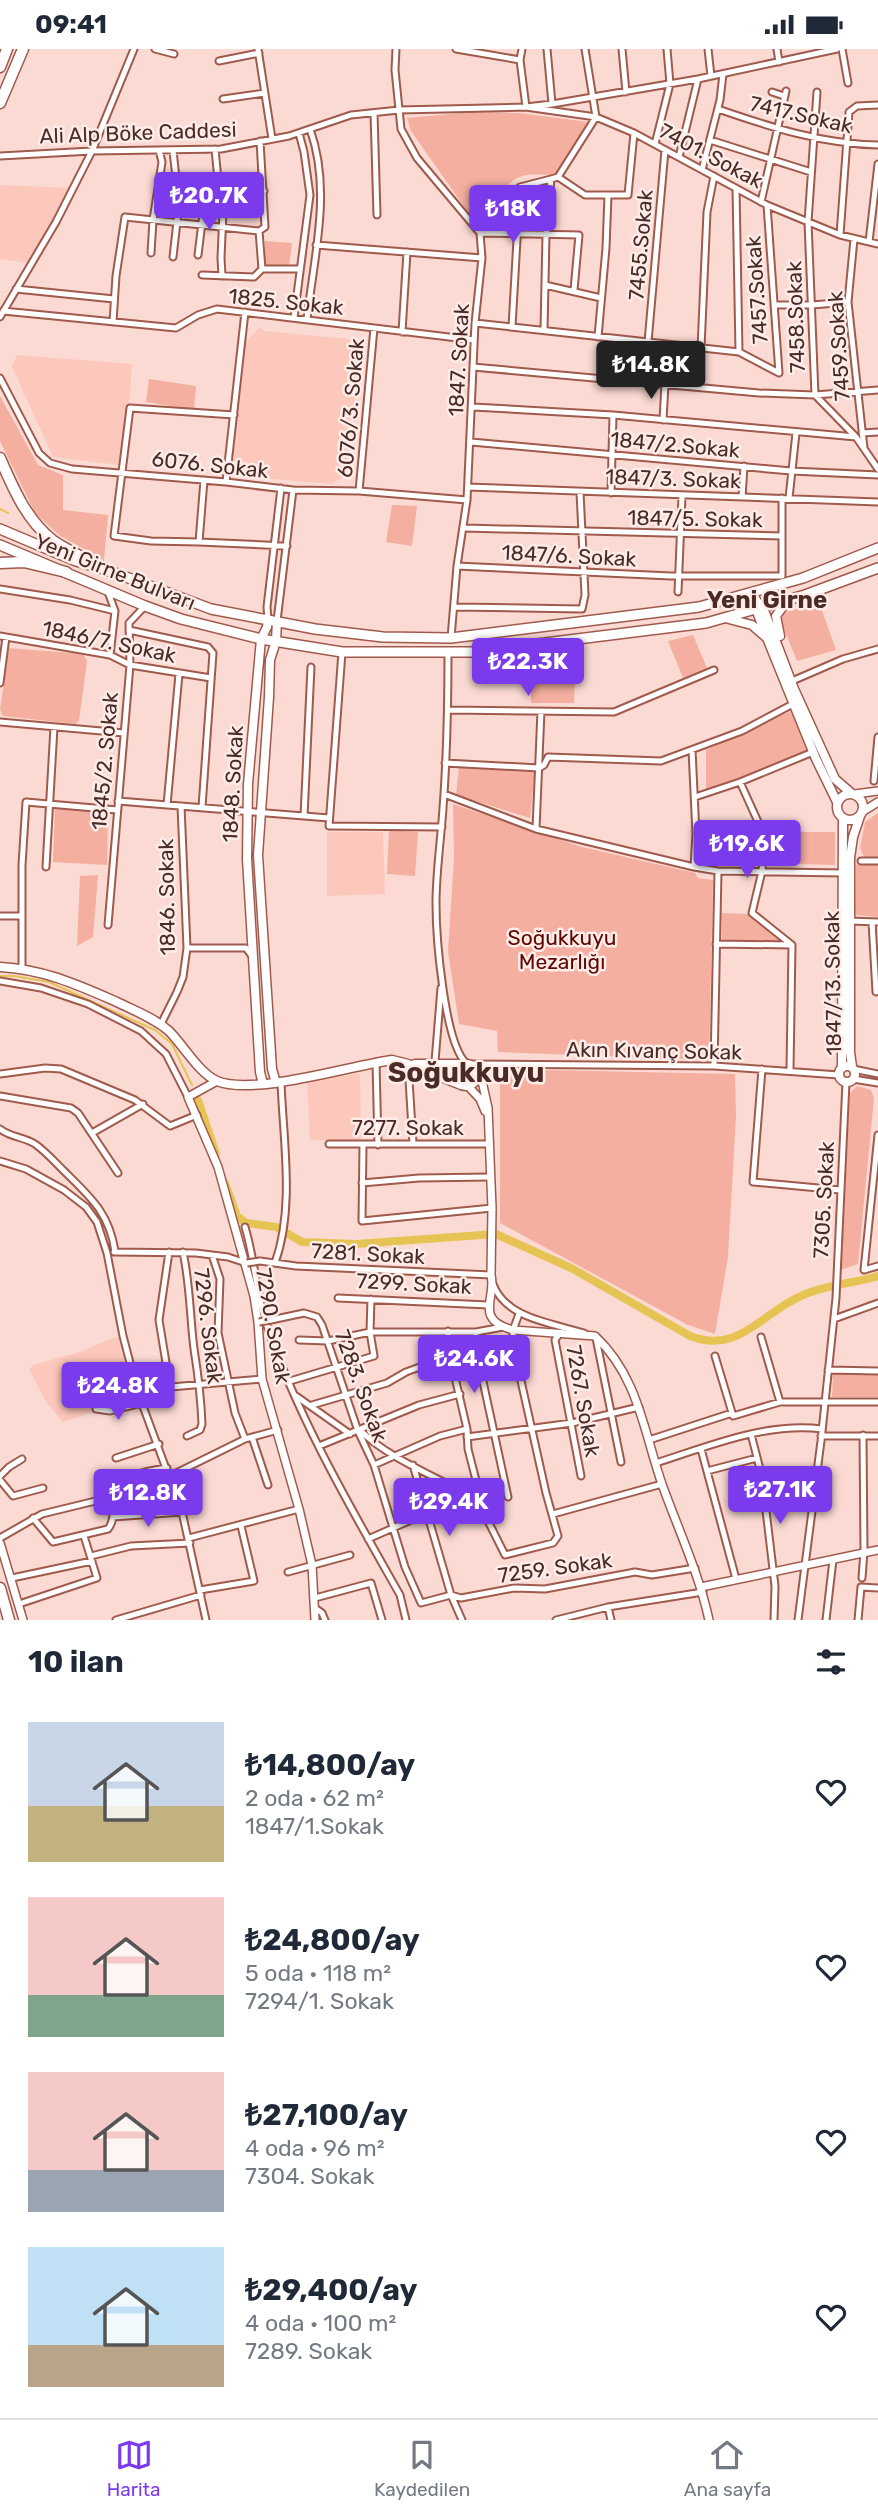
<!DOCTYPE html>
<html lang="tr">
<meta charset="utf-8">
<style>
body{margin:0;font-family:Rubik,sans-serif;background:#f2f2f3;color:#1f2937;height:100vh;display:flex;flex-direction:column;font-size:26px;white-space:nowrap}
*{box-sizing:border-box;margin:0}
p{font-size:23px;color:#747a83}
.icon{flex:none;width:38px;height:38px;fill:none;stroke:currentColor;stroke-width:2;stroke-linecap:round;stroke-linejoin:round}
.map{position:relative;height:1571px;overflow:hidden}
.drawer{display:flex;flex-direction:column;background:#fff;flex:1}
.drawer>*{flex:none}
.price{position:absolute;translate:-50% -60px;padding:0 16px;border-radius:7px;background:#7c3aed;color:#fff;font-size:23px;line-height:46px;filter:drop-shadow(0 2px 4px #0008)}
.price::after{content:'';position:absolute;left:50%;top:42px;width:21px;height:16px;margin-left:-10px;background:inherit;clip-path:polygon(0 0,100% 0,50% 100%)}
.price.on{background:#222;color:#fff}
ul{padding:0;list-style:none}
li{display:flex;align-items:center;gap:21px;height:175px;padding:0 28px}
li span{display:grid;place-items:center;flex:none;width:196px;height:140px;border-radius:0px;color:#555}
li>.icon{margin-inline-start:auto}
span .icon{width:84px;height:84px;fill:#fffc;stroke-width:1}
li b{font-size:30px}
h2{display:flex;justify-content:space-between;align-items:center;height:84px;padding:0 28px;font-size:30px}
.status{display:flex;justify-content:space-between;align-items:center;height:49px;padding:0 35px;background:#fff;direction:ltr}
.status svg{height:19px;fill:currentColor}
.dock{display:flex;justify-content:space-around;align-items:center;height:98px;border-top:2px solid #e0e1e3;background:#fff;font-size:19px;color:#747a83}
.dock a{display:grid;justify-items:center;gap:4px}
.dock .on{color:#7c3aed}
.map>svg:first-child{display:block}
.built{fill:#fdc8bc}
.green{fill:#f4afa0}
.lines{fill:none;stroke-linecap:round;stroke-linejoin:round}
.stream{stroke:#e6c453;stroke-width:2}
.canal{stroke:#e6c453;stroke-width:8}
.minor-casing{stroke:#a05a4c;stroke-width:9}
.tertiary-casing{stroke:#a05a4c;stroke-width:10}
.secondary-casing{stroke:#a05a4c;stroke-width:11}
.primary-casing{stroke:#a05a4c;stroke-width:12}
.trunk-casing{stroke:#a05a4c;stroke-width:13}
.minor{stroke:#fff;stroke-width:5}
.tertiary{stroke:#fff;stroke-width:7}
.secondary{stroke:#fff;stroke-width:8}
.primary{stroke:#fff;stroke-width:9}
.trunk{stroke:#fff;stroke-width:10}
.minor-bridge-casing{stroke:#a05a4c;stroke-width:9;stroke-linecap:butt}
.minor-bridge{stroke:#fff;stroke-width:5}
.labels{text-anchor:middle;stroke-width:5;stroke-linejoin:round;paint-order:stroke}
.street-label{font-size:21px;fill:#4a2b25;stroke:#fdece8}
.park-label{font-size:21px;fill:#5f0800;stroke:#fdece8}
.quarter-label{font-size:24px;font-weight:bold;fill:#4a2b25;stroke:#fdece8}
.district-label{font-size:28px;font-weight:bold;fill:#4a2b25;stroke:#fdece8}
</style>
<div class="status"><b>09:41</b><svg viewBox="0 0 49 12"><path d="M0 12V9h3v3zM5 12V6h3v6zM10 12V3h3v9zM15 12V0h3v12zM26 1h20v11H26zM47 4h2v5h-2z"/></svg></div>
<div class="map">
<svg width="878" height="1571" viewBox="0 0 878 1571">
<rect width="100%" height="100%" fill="#fbdad3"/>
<path class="built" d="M 0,136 L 72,139 L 27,214 L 0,210 Z
M 260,278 L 265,282 L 348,290 L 357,299 L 359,307 L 347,422 L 343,428 L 331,435 L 248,428 L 241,425 L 236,420 L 233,405 L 246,293 Z
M 17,306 L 132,315 L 130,344 L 119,416 L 53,408 L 12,318 Z
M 327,783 L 383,783 L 385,845 L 327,847 Z
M 360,1024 L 361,1092 L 310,1091 L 307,1033 Z
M 118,1287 L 131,1344 L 104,1351 L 91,1357 L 94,1363 L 63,1373 L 46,1353 L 29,1320 L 33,1316 L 77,1304 Z"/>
<path class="green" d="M 472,63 L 519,64 L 588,73 L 555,126 C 546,126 535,125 526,126 C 502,131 491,158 485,178 L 470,166 L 411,82 L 407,69 Z
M 265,192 L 292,194 L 289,218 L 268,218 L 265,216 Z
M 149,330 L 196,337 L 194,361 L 146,353 Z
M 0,347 L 38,416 L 63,426 L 63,461 L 108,466 L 104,511 L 59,486 L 35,464 L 0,392 Z
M 392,456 L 417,457 L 412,497 L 386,493 Z
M 819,553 L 836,601 L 797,612 L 781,573 L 783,564 Z
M 693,586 L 707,619 L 683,629 L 668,592 Z
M 9,599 L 83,605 L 87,612 L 79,672 L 75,675 L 3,667 L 0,661 Z
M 576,602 L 574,654 L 531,654 L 530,609 Z
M 791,662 L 809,700 L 706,744 L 706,701 Z
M 459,717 L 535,722 L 530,769 L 456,746 Z
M 453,755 L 582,798 L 695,824 L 698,829 L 713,831 L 709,1011 L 498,1003 L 497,982 L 459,975 L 448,902 L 454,808 Z
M 55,759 L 108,764 L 107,816 L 53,813 Z
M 878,764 L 878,808 L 864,808 L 860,799 L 865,773 Z
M 389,781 L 418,783 L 415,827 L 387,825 Z
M 771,783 L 835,783 L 835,816 L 768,814 Z
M 856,816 L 878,816 L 878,868 L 855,866 Z
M 98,826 L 93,888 L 77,897 L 80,827 Z
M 722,864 L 749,865 L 782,893 L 722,892 Z
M 500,1020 L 735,1025 L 736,1067 L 728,1207 L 715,1285 L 688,1276 L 500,1174 Z
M 857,1037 L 871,1041 L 874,1049 L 858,1215 L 841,1221 L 850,1044 Z
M 833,1325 L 878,1325 L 878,1348 L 832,1348 Z"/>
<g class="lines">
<path class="stream" d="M 0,460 L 8,464
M 0,927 L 14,927 L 49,933 L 155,981 L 172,995 L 192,1036"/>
<path class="canal" d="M 198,1051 L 216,1105
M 225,1134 L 237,1167 L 246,1174 L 276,1178 L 302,1193 L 356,1195 L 496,1185 L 573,1220 L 690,1287 C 739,1306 762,1263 803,1246 C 826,1236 854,1234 878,1227"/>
<g class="minor-casing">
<path id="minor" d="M 155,0 L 174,5
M 258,0 L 272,90
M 396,0 L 395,21 L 401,80 L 417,109 L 480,184 L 482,209 L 475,274 L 467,451 L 457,517 L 451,589
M 456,0 L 520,11
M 522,0 L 520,11 L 526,58 L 596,68 L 634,84 L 767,156 L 840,186 L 878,195
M 547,0 L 552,55
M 622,0 L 626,43
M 708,0 L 711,27
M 777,0 L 779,13
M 842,0 L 848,34
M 219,12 L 259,4
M 772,43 L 784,47
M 817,43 L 808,173 L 815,346 L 856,388 L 878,420
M 223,50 L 265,44
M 718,60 C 770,78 822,95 878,96
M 374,64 L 377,166
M 710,91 L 811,123
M 655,95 L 670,35 L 667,0
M 173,102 L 179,155 L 173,208
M 0,107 L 92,102 L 221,100 L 289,87 L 351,66 L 399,61 L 526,58 L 552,55 L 698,30 L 837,0
M 679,108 L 698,30
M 702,121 L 720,51 L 723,25
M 558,128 L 585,146 L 608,146
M 218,131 L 224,140 L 221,209 L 222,227
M 736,139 L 739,303
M 224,140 L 264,142
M 761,153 L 786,42
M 767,156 L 779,324
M 480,184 L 579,186 L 574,241
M 491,184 L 499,157 L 520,138
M 840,186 L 849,63 L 857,57 L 878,56
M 854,190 L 848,253 L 864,399
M 869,193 L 878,115
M 316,196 L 482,209
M 151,204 L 153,171 L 162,113 L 159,101
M 198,206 L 203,165 L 218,131 L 215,100
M 262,220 L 300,220
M 202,226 L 254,228 L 262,220 L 259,182 L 265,178 L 260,92
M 545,236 L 601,249
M 16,240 L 114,250
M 774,256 L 812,256 L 848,253
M 3,262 L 176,279 L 198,266 L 217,260 L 474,291
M 0,268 L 56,173 L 92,102 L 134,0
M 294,269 L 310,146 L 304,103 L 299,84
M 307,270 C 314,207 332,141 310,80
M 113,273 L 116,227 L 125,168 L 259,182
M 475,274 L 739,303 L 779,324
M 512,278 L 520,138 L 551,130
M 544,281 L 546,186 L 551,130 L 558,128 L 596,68 L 585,0
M 402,283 L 407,203
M 598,288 L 606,199 L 608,146 L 628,146 L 634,84
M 648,293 L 665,101
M 701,299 L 707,163 L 714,127
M 473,318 L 759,344 L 815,346 L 878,341
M 0,329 L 39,404 L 50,414 L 72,420 L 226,433 L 293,441 L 359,442 L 467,451
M 613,329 L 615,290
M 473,358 L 613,366 L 856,388
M 663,371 L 665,335
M 862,384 L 878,383
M 471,393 L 791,422 L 878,426
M 204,431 L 199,493 L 287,497
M 226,433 L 245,263
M 468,438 L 878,453
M 359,442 L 374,279
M 611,444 L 613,366
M 742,448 L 744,417
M 789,449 L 796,384
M 782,487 L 782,449
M 199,493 L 151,492 L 114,487 L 130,359 L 234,366
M 457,517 L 671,527 L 782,527 L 782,487 L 465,479
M 0,540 L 70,551 L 115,562 L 110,606
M 108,543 L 115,562
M 678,543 L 682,447
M 455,558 L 582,560 L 585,546 L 580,443
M 268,571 L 267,558 L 281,439
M 277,572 L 293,441
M 129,581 L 208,598 L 213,604 L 202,758
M 0,587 L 110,606 L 130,616 L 211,629
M 342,603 L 329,777 L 442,778
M 448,604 C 448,656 447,707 443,759 C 441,790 436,823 436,854 C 436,886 444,993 466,1014
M 792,632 L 843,610 L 878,600
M 0,634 L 6,588
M 448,661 L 614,663 L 714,621
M 0,673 L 124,684
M 692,701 L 696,785 L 694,818
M 445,714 L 539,719 L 544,716 L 548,708 L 661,712 L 742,682 L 793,655
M 874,732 L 878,688
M 444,745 L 536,780 L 694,818 L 718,822 L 843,824
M 695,748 L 740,733 L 813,703
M 118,752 L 329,769
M 167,756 L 179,625
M 304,767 L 311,618
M 536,780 L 541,662
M 861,812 L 878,812
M 46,818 L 54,678
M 0,867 L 22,867
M 849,872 L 878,873
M 872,873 L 876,943
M 108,876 L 130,616 L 129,574 L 145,557
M 716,895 L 792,896 L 752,864 L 762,822 L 764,786 L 740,733
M 187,899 L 246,899 L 252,907
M 22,919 L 22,816 L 26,753 L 117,761
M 0,932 L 41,939 L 88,955 L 141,982 L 166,1005 L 188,1048
M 161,975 L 177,943 L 183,928 L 187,899 L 181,757
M 376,1013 L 378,1096
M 408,1015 L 413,1095
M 469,1015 L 714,1017 L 839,1026
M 714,1017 L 718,822
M 762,1020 L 753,1133 L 840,1141
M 853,1020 L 878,1025
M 790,1021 L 792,896
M 0,1025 L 45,1019 L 61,1020 L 135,1051 L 170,1077 L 197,1066
M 434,1025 L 441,939
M 853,1030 L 878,1034
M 0,1047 L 71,1059 L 78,1064 L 118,1124
M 0,1080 C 10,1088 24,1088 35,1095 C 45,1102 54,1112 63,1121 C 90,1148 109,1163 115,1202
M 92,1084 L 143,1055
M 878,1086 L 864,1221 L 878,1217
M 329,1095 L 488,1095
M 363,1096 L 362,1172 L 492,1159
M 0,1112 L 26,1120 L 64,1141 L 86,1158 L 97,1173 L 107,1204 L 123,1287 L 137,1341 L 182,1463 L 206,1571
M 362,1134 L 419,1129 L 489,1128
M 245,1178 C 255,1211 256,1245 267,1277 C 298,1369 352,1461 400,1546 L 406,1571
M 114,1203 L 196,1204 L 228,1208 L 246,1214
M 169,1203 L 159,1271 L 170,1338
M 183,1203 C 190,1235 190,1268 194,1300 C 198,1325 201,1350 202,1375 L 200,1381 L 187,1387
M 212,1206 L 220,1230 L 218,1284 L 235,1364 L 245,1390
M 260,1212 L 296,1217 L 491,1226
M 275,1214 C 295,1158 283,1091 281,1033
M 493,1235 C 506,1270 552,1274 584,1284
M 338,1249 L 488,1256
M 834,1270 L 878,1254
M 271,1271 L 304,1264 L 317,1268 L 322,1276 L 358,1382 L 374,1416 L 405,1518 L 421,1554 L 451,1546 L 461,1549 L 514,1539 L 545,1540 L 635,1523 L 652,1526 L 695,1519
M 476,1283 L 479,1314 L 508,1448
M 559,1285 L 555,1291 L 581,1427
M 761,1288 L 780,1353
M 596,1289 L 621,1413
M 299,1291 L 328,1292 L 370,1283 L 476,1283 L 503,1278
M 450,1307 L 467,1380 L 468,1400 L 479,1443 L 488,1472 L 505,1506 L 553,1494 L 558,1487 L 546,1444 L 513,1296 L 513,1281 L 519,1265
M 715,1307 L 733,1367 L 780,1353 L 878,1353
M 828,1321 L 878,1322
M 290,1332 L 374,1307 L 370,1283 L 371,1250
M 137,1341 L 262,1330
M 296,1347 L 350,1385
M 312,1356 L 387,1334 L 406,1323 L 450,1307 L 448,1282
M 96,1360 L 110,1362 L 142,1354
M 360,1381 C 383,1406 438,1429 469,1446 L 479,1443
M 751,1385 L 762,1428 L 775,1537 L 774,1571
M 821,1387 L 878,1387
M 252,1388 L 268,1436
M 467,1388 L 572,1374 L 639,1358
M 649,1391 L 732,1364
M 319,1397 L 419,1356 L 460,1345
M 701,1400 L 736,1530
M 116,1409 L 159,1395
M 656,1414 C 709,1397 766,1373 822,1380
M 374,1416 L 440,1387 L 467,1380
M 413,1416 L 451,1546 L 462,1571
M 707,1422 L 757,1409
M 0,1427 L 9,1418 L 22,1410
M 170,1427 L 245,1390 L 278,1381
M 0,1431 L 13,1447 L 43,1439
M 553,1465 L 662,1435
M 113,1468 L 182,1463
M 33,1469 L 53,1493 L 108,1480 C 113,1474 113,1467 114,1459 C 119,1425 137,1424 167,1419
M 0,1489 L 42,1465 L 116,1447
M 189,1489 L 299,1460
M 368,1490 L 427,1464
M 91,1507 L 131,1497 L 190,1494
M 288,1523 L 350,1506
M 12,1529 L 92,1512
M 862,1529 L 864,1502 L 863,1386
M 200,1541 L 254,1532 L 241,1477
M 315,1549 L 371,1534 L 382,1571
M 19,1555 L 97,1529 L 84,1487
M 608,1558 L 611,1571
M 315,1559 L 322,1564 L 325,1571
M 116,1571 L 201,1546
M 556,1571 L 608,1558 L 703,1543
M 798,1571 L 821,1392 L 836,1249 L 846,1033
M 826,1571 L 833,1511
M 858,1571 L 861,1538 L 878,1539"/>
</g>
<g class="tertiary-casing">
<path id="tertiary" d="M 855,745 L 878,742
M 862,763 L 878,753
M 477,1022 L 482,1032 L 488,1059 L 492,1159 L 491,1226 C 497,1249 473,1270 513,1281 L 595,1287 C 639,1328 644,1385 663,1438 C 679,1482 699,1525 709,1571
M 217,1032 L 188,1048 L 218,1118 L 254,1247 L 258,1273 L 262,1330 L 299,1460 L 312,1516 L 315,1571
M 468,1037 L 480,1050 L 485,1062
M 0,1494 L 23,1571
M 701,1538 L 878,1501"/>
</g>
<g class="secondary-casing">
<path id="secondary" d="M 752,545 L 765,564 L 794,640 L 835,730 L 851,744
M 754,554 L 765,585
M 725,569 L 752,576 L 767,589 L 816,710 L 837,753
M 780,587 L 776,567 L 787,552
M837 758a13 13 0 1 1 26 0a13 13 0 1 1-26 0Z
M 0,918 C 43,920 78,936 117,953 C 135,962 154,969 169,982 C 183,996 199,1024 217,1032 C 254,1047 349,1017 392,1011 L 408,1015 L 461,1036
M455 1026a11 11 0 1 1 22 0a11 11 0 1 1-22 0Z
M 415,1015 L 461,1015
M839 1025a8 8 0 1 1 16 0a8 8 0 1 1-16 0Z
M 852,1018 L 850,1003 L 850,809 L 853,788 L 860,767
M 842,1019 L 843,769
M 276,1034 L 272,1020 L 258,806 L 269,648 L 270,611 L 276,592 L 277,572
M 263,1035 L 260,1023 L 247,810 L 248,735 L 261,590 L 267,578 L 268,571"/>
</g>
<g class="primary-casing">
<path id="primary" d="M 0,480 L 76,512 L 110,522 L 211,560 L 315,580 L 383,588 L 451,589 L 699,558 L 803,529 L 878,499
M 0,496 L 145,557 L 181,570 L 261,590 L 342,603 L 473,603 L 706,574 L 805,546 L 878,519"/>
</g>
<g class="trunk-casing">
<path id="trunk" d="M 0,18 L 7,0
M 0,54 L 23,0
M 0,409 C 13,439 26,470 52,491 C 69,503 91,512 110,522
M 0,514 L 24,513 L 66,523
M 0,1539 L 9,1571"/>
</g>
<use href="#minor" class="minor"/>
<use href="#tertiary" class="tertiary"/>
<use href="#secondary" class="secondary"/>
<use href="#primary" class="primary"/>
<use href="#trunk" class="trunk"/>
<g class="minor-bridge-casing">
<path id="minor-bridge" d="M 247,1214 L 260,1212
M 259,1273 L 271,1271"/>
</g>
<use href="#minor-bridge" class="minor-bridge"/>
</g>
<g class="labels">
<g class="street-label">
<text transform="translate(801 66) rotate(13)" y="7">7417.Sokak</text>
<text transform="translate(138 84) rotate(-2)" y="7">Ali Alp Böke Caddesi</text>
<text transform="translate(711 107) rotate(28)" y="7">7401. Sokak</text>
<text transform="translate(641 196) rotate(-85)" y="7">7455.Sokak</text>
<text transform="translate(757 241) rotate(-94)" y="7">7457.Sokak</text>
<text transform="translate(286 253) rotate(6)" y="7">1825. Sokak</text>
<text transform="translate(796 268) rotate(-92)" y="7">7458.Sokak</text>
<text transform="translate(839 297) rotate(-94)" y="7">7459.Sokak</text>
<text transform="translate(459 311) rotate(-87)" y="7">1847. Sokak</text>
<text transform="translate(351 359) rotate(-85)" y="7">6076/3. Sokak</text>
<text transform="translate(675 396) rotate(5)" y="7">1847/2.Sokak</text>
<text transform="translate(210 416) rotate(6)" y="7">6076. Sokak</text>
<text transform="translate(673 430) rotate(2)" y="7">1847/3. Sokak</text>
<text transform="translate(695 470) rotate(1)" y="7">1847/5. Sokak</text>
<text transform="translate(569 507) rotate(3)" y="7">1847/6. Sokak</text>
<text transform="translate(115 523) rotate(22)" y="7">Yeni Girne Bulvarı</text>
<text transform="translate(109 593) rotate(12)" y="7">1846/7. Sokak</text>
<text transform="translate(105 712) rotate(-85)" y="7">1845/2. Sokak</text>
<text transform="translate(233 735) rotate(-87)" y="7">1848. Sokak</text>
<text transform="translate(167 848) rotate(-91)" y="7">1846. Sokak</text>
<text transform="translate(833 934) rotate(-91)" y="7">1847/13. Sokak</text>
<text transform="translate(654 1002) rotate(1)" y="7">Akın Kıvanç Sokak</text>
<text x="408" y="1086">7277. Sokak</text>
<text transform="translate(824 1151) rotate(-87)" y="7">7305. Sokak</text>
<text transform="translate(368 1205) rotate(3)" y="7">7281. Sokak</text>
<text transform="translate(414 1235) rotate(3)" y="7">7299. Sokak</text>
<text transform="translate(208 1277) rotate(83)" y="7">7296. Sokak</text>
<text transform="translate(273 1277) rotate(80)" y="7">7290. Sokak</text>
<text transform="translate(361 1337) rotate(70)" y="7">7283. Sokak</text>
<text transform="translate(583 1352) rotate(80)" y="7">7267. Sokak</text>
<text transform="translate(555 1519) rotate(-8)" y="7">7259. Sokak</text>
</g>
<g class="park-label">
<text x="562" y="896">Soğukkuyu<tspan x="562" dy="24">Mezarlığı</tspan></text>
</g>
<g class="quarter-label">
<text x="767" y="559">Yeni Girne</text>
</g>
<g class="district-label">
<text x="466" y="1033">Soğukkuyu</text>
</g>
</g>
</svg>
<b class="price" style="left:209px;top:183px">₺20.7K</b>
<b class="price" style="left:513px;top:196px">₺18K</b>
<b class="price on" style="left:651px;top:352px">₺14.8K</b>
<b class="price" style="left:528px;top:649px">₺22.3K</b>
<b class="price" style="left:747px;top:831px">₺19.6K</b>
<b class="price" style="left:474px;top:1346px">₺24.6K</b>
<b class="price" style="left:118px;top:1373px">₺24.8K</b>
<b class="price" style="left:780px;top:1477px">₺27.1K</b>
<b class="price" style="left:148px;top:1480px">₺12.8K</b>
<b class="price" style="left:449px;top:1489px">₺29.4K</b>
</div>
<section class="drawer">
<h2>10 ilan<svg class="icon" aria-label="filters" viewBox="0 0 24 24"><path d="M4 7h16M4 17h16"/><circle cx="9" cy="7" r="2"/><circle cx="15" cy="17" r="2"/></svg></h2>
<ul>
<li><span style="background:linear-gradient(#c9d6e8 60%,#c2b280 0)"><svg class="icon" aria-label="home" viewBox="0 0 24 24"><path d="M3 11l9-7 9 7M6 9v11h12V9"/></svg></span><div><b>₺14,800/ay</b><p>2 oda · 62 m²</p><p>1847/1.Sokak</p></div><svg class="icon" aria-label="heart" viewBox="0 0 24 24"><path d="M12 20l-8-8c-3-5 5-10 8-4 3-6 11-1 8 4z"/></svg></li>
<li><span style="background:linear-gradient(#f6c9c9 70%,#7fa58c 0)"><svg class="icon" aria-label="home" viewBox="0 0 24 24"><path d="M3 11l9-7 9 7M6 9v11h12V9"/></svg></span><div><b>₺24,800/ay</b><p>5 oda · 118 m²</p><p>7294/1. Sokak</p></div><svg class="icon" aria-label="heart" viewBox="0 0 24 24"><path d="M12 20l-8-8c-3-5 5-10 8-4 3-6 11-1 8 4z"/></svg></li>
<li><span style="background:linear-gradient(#f6c9c9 70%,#9aa5b1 0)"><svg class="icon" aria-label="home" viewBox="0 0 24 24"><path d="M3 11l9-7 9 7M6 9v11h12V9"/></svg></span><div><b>₺27,100/ay</b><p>4 oda · 96 m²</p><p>7304. Sokak</p></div><svg class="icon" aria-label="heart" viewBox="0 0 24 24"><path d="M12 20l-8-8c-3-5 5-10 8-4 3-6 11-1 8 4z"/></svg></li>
<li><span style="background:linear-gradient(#bfe0f5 70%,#b9a48a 0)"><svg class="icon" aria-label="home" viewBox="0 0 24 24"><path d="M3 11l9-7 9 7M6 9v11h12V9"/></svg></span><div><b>₺29,400/ay</b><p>4 oda · 100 m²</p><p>7289. Sokak</p></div><svg class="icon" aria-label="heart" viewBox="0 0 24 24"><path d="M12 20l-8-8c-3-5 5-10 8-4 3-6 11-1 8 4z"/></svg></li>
</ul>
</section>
<nav class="dock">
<a class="on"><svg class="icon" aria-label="map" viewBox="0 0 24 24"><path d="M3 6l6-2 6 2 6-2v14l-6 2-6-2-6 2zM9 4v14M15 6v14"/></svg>Harita</a>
<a><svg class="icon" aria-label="saved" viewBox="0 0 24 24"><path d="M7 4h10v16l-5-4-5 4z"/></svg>Kaydedilen</a>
<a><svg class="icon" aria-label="home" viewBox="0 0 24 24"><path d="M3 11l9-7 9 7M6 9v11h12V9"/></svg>Ana sayfa</a>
</nav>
